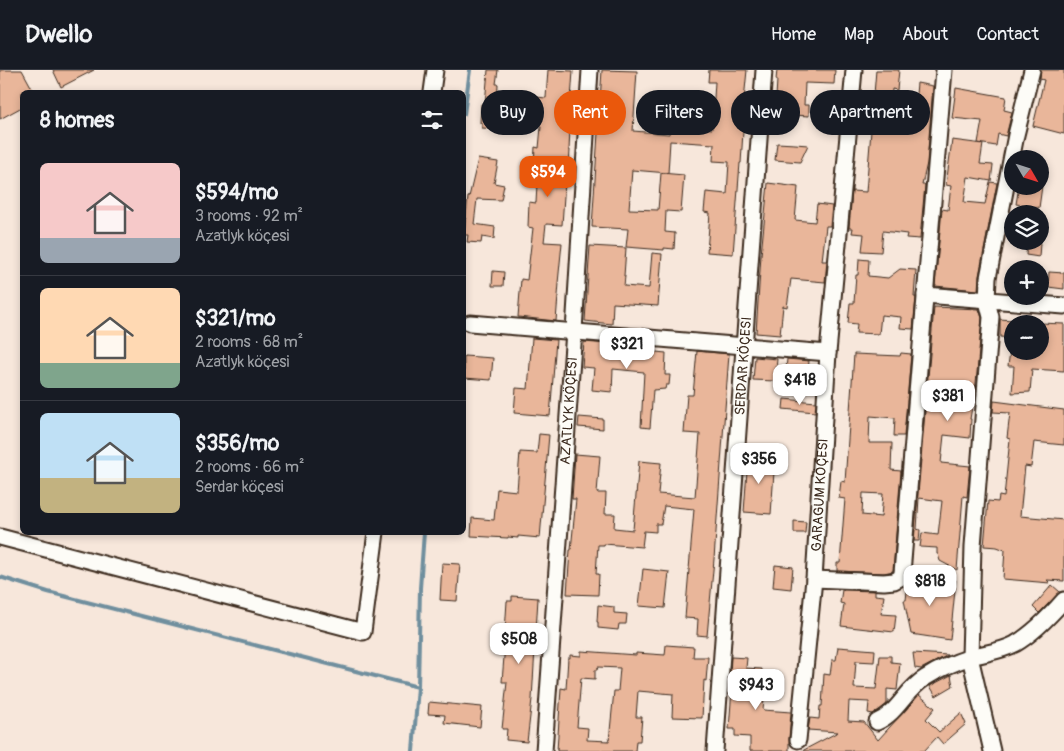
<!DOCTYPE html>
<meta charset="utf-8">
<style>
body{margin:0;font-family:Pangolin,sans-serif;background:#20242c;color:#f1f3f6;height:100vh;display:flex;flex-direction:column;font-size:19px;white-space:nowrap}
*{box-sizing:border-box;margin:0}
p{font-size:16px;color:#9ea1a6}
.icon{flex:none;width:28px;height:28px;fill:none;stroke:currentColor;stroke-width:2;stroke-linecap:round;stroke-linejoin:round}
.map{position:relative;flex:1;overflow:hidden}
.sheet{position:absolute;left:20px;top:20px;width:446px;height:445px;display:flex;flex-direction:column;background:#171b24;border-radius:8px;box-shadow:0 2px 8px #0003}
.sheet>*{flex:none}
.top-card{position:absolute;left:481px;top:20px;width:475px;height:45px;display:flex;gap:10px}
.needle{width:32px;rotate:129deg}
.controls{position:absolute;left:1004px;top:80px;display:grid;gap:10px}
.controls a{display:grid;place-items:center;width:45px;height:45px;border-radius:50%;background:#171b24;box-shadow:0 2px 8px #0003;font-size:25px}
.price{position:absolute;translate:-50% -42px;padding:0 11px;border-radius:10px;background:#fff;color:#222;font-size:16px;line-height:32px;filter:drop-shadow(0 1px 2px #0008)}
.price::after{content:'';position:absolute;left:50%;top:30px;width:15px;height:11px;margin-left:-8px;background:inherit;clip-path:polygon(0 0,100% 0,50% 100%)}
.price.on{background:#ea580c;color:#fff}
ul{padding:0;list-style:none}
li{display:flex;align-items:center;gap:15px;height:125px;padding:0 20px}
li+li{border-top:1px solid #363941}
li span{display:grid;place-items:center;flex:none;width:140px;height:100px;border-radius:8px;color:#555}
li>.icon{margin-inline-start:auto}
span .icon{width:60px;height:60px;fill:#fffc;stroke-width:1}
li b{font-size:21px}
h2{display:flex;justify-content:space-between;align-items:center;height:60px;padding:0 20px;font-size:21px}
.chip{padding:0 18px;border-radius:22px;background:#171b24;box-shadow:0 2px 8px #0003;font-size:18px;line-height:45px}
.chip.on{background:#ea580c;color:#fff}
header{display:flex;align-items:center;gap:30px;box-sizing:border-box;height:70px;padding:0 25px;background:#171b24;border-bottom:1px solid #363941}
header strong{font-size:24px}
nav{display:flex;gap:28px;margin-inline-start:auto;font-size:18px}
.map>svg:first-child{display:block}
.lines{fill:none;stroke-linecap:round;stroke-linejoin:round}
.stream{stroke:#6f8f9e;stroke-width:4}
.building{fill:#e9b69a;stroke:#3b2a1e;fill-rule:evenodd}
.minor-casing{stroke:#3b2a1e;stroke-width:19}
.minor{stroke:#fdfcf7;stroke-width:15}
.labels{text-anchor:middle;stroke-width:4;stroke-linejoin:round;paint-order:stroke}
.street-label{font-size:14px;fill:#3b2a1e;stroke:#fdfcf7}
</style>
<header>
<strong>Dwello</strong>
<nav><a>Home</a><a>Map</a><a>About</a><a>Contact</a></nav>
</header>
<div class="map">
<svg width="1064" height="681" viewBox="0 0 1064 681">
<rect width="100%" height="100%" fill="#f7e7db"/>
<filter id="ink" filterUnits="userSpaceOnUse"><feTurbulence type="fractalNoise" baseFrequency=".02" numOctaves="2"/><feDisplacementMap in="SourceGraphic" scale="10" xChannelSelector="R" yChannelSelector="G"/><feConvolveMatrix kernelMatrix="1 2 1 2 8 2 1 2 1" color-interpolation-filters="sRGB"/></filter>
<g filter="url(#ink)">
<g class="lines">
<path class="stream" d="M 464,44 L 470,0
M 0,507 L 48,522 L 418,617
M 413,681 L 418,617 L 420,518 L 424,462"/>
</g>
<path class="building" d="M 0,0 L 22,0 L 34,22 L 22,22 L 22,37 L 0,49 Z
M 53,0 L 94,0 L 61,17 Z
M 488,0 L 498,0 L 496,14 L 498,14 L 497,34 L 501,35 L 499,59 L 482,58 L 482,53 L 480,53 L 481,34 L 485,34 Z
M 548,0 L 573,1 L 569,58 L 570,58 L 569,80 L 570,80 L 569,97 L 566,97 L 562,155 L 546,154 L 544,172 L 562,173 L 558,213 L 559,213 L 556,251 L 518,247 L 521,209 L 527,210 L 533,158 L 528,157 L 529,132 L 536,133 L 538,95 L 534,95 L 535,77 L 539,78 L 541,57 L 535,56 L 536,27 L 546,28 Z
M 602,0 L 637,1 L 633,61 L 669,64 L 670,56 L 712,59 L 715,12 L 708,12 L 709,0 L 747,0 L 744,30 L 745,30 L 741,93 L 740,93 L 733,184 L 707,182 L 710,143 L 704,142 L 706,122 L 727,124 L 729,92 L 713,91 L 714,74 L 670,71 L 668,103 L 632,100 L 629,139 L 658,140 L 661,103 L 684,105 L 681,142 L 666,141 L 665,162 L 675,163 L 674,179 L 664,178 L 664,180 L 626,177 L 628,159 L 592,157 Z
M 777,0 L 835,0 L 834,14 L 805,13 L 804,35 L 809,35 L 809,46 L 775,44 L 777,10 L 776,10 Z
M 876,0 L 899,0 L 897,20 L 892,19 L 890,44 L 914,47 L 917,13 L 933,16 L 927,93 L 922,115 L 925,115 L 920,169 L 906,168 L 907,164 L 883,161 L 881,182 L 862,181 L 864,164 L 852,163 L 853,158 L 849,158 L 852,121 L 866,122 Z
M 1041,0 L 1064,0 L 1064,64 L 1033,56 L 1044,10 L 1040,9 Z
M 956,18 L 1006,27 L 1004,40 L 1012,42 L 1006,66 L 998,64 L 996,76 L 978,73 L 982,51 L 952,48 Z
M 952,70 L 983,74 L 980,94 L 993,95 L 991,111 L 968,107 L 964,132 L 985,134 L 990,112 L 997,113 L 979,206 L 978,220 L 935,216 L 942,139 L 948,140 L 951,116 L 946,115 Z
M 777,73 L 795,74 L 808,75 L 800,92 L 775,90 Z
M 478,89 L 498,92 L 494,113 L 504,115 L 501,130 L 477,129 L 474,154 L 495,157 L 494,169 L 482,167 L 481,173 L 467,172 L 468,165 L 464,165 L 468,127 L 469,127 Z
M 768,113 L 798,117 L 795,150 L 815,152 L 817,134 L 832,136 L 830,156 L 826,156 L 822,191 L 827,191 L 825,212 L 791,209 L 787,237 L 783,236 L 780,265 L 756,263 L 761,185 Z
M 1019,116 L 1042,116 L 1039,138 L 1016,134 Z
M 1009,151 L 1012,152 L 1012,164 L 1006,163 Z
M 1027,172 L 1040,173 L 1039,187 L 1026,185 Z
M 590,176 L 626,178 L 624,206 L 625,206 L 624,216 L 649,218 L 652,183 L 662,184 L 658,236 L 613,233 L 612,254 L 585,251 Z
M 859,189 L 869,190 L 868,206 L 888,208 L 900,199 L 916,200 L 914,227 L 916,227 L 913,259 L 900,258 L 901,247 L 881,245 L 879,264 L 856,263 L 857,254 L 848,253 L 850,233 L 854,233 L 856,205 L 858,205 Z
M 493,201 L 504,202 L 503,216 L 492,216 Z
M 1049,202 L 1064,203 L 1064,219 L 1048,217 Z
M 934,237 L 979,239 L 982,248 L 976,313 L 970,349 L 971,349 L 970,368 L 944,365 L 941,393 L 970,396 L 967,427 L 963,426 L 957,500 L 940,491 L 938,484 L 937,484 L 937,478 L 920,477 L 922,463 L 938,465 L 942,431 L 919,428 L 917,459 L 920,460 L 919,471 L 914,471 Z
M 1000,249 L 1012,250 L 1012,268 L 1000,267 Z
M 1040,253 L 1064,254 L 1064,301 L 1032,299 L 1030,322 L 1012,323 L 1014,296 L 1008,296 L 1010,281 L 1040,281 Z
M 532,268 L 556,270 L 550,346 L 514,343 L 516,318 L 528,319 Z
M 584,272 L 656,278 L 656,282 L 666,283 L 665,305 L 670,305 L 669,315 L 666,315 L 665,319 L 653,320 L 650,358 L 641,357 L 644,302 L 613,299 L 612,322 L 592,320 L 594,298 L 582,297 Z
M 697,281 L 729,284 L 714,489 L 707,566 L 697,565 L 698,549 L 685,548 L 694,439 L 664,436 L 661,454 L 656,454 L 656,462 L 644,461 L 642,477 L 604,474 L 604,475 L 598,475 L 596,504 L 599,504 L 598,525 L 567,524 L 570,480 L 571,480 L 576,429 L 572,429 L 575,384 L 600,386 L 597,423 L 606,423 L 605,444 L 615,444 L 614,458 L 633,460 L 639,391 L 661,393 L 658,424 L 695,427 L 700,364 L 684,363 L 687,325 L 693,325 Z
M 901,283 L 911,284 L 904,366 L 894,366 L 895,348 L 870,346 L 869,373 L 892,373 L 891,400 L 901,401 L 893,501 L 884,503 L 837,501 L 837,493 L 840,493 L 845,429 L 839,428 L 841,411 L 845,412 L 854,284 L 900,286 ZM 863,423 L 883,424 L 881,447 L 862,445 Z
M 464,286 L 493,288 L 491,310 L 464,308 Z
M 755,287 L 777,289 L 775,311 L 753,310 Z
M 787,289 L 809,291 L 808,301 L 786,299 Z
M 784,329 L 816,332 L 815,342 L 783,339 Z
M 994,331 L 1064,340 L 1064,375 L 1034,372 L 1031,397 L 1025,396 L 1020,446 L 1064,450 L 1064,511 L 1047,510 L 1050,513 L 1003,509 L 1005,480 L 997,477 L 984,476 L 988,431 L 998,432 L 999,426 L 1004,427 L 1010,369 L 1007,368 L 1010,343 L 993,342 Z
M 579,347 L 603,349 L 603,359 L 578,357 Z
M 539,364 L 549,365 L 540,468 L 518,466 L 518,468 L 508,467 L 508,468 L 471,466 L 472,448 L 494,450 L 497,419 L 517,421 L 520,382 L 537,383 Z
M 748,386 L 775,388 L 771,444 L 744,442 Z
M 794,451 L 806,452 L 805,463 L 794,463 Z
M 442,493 L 460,494 L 457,531 L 440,530 Z
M 775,495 L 793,497 L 791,519 L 773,517 Z
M 643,499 L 669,502 L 665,538 L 639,536 Z
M 911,506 L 956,510 L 950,570 L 911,564 L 904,530 L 906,530 L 908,513 Z
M 1052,515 L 1060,522 L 1039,543 L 1033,537 Z
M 842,520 L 875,521 L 875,525 L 884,526 L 881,544 L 896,545 L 894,562 L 841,556 L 844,534 L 840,533 Z
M 512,526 L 538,528 L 532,629 L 527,672 L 506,670 L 507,659 L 502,659 L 507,612 L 502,612 L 505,574 L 497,573 L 498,562 L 505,562 L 507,531 L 512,531 Z
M 598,535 L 614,537 L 614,543 L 627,544 L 626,554 L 619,554 L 618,560 L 598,558 L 598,552 L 597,552 Z
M 666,575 L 694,577 L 693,587 L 708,587 L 706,611 L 704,610 L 702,648 L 672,647 L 673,624 L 638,621 L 636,647 L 642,647 L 640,671 L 636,671 L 635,681 L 557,681 L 561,618 L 566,619 L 568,588 L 570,588 L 570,585 L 581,586 L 581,581 L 636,585 L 636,583 L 665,585 ZM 598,597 L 620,598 L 618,621 L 614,621 L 609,671 L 587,670 L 588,658 L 577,657 L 581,608 L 595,609 L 595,600 L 597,600 Z
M 838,577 L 875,580 L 874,592 L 856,591 L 854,618 L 876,619 L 880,586 L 891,586 L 891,592 L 900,593 L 897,620 L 887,619 L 887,634 L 879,640 L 873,644 L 868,643 L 869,632 L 849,631 L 848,651 L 864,652 L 878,670 L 919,625 L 935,638 L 926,649 L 939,662 L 961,643 L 966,654 L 943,674 L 937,667 L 924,681 L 802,681 L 838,662 L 808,660 L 810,648 L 819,649 L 820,636 L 822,636 L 824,604 L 830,605 L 832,590 L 836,590 Z
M 913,583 L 948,585 L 921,599 L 915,598 Z
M 731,587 L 747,588 L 746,598 L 762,599 L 761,618 L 765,619 L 763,640 L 791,642 L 789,669 L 789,681 L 750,681 L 750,667 L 735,666 L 735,659 L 729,659 L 733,606 L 730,605 Z
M 951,605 L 953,616 L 936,626 L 930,616 Z
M 429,632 L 482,637 L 480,657 L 444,653 L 445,645 L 428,644 Z"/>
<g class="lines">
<g class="minor-casing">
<g id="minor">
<path d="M 432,22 L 435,0"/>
<path d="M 925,225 L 1064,236"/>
<path d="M 470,253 L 828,283"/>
<path d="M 0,467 L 363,562 L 376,462"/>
<path d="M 814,509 L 884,512 L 894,511 L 900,508 L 902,503 L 944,0"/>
<path d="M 877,652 C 898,643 906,619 925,608 C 939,599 955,592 971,587 C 985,583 1002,581 1015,574 C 1034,563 1050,546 1064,530"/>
<path id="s1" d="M 798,670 L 814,509 L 828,283 L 854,0"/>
<path id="s2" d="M 544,681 L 574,261 L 590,0"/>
<path id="s3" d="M 715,681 L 764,0"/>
<path d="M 992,681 L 970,587 L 973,476 L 991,247 L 987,231 L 988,208 L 1016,65 L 1032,0"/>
</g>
</g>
<use href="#minor" class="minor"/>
</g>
</g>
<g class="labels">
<g class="street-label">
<text dy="5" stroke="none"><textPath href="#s3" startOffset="386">SERDAR KÖÇESI</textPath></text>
<text dy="5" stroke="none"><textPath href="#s2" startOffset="341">AZATLYK KÖÇESI</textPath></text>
<text dy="5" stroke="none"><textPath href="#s1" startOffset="246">GARAGUM KÖÇESI</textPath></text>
</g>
</g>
</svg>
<div class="controls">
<a><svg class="needle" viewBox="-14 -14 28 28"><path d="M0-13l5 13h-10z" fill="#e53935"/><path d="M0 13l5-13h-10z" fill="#9ea1a6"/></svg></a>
<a><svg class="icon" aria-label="layers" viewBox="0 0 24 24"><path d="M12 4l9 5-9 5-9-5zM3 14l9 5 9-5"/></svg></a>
<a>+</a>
<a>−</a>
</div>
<b class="price on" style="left:548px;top:128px">$594</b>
<b class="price" style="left:627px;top:300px">$321</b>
<b class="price" style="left:800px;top:336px">$418</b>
<b class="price" style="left:948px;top:352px">$381</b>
<b class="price" style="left:759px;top:415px">$356</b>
<b class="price" style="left:930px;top:537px">$818</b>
<b class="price" style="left:519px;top:595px">$508</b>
<b class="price" style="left:756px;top:641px">$943</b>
<div class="top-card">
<a class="chip">Buy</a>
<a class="chip on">Rent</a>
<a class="chip">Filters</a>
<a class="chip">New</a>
<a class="chip">Apartment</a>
</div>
<section class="sheet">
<h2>8 homes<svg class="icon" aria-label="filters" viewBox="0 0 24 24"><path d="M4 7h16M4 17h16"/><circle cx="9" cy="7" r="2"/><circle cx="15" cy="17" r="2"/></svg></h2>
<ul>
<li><span style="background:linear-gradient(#f6c9c9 75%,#9aa5b1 0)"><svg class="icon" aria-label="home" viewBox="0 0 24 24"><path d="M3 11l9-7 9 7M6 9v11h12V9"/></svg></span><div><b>$594/mo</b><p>3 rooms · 92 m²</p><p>Azatlyk köçesi</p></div></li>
<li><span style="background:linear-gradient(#ffd9b3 75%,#7fa58c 0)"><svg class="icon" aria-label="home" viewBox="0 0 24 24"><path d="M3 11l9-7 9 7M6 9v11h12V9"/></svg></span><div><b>$321/mo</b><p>2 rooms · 68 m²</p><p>Azatlyk köçesi</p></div></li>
<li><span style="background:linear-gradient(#bfe0f5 65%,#c2b280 0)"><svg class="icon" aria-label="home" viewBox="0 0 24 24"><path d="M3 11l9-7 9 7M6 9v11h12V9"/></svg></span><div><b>$356/mo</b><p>2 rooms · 66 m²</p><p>Serdar köçesi</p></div></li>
</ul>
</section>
</div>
